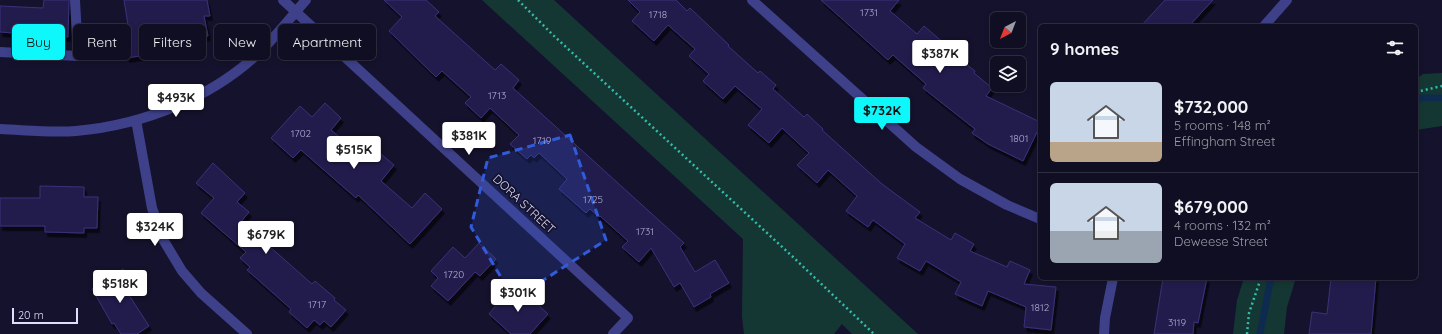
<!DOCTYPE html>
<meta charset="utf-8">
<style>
body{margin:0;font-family:Quicksand,sans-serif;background:#1e1c2f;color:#f1f3f6;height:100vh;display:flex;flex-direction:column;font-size:15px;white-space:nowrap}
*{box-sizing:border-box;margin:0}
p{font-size:13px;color:#9c9ca5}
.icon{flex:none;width:22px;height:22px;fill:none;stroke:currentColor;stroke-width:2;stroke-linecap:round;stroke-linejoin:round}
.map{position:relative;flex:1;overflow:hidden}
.side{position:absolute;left:1038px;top:24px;width:380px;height:256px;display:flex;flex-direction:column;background:#100e22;border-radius:6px;box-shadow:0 2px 6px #0003,0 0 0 1px #302e40}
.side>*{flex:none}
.top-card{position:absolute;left:12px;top:24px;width:380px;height:36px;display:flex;gap:8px}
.needle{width:26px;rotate:222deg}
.fabs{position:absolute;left:990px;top:12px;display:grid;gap:8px}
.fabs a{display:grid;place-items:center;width:36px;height:36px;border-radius:6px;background:#100e22;box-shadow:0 2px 6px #0003,0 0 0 1px #302e40;font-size:20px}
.scale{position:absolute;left:12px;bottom:10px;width:66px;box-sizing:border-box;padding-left:4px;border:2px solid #dfdefe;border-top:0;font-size:11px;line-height:14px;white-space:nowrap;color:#dfdefe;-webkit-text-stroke:3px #15122d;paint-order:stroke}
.price{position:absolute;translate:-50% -34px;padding:0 9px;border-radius:4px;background:#fff;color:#222;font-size:13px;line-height:26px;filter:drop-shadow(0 1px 2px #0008)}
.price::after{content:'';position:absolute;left:50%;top:24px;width:12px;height:9px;margin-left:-6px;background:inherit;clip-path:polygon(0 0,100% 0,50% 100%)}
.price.on{background:#0ef7fb;color:#111}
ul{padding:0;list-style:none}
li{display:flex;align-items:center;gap:12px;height:100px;padding:0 12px}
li+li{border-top:1px solid #302e40}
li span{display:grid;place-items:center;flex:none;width:112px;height:80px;border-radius:6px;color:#555}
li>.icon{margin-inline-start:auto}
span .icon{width:48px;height:48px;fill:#fffc;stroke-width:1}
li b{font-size:17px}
h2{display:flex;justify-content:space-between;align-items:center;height:48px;padding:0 12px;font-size:17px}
.pill{padding:0 14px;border-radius:6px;background:#100e22;box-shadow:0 2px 6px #0003,0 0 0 1px #302e40;font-size:14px;line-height:36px}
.pill.on{background:#0ef7fb;color:#111}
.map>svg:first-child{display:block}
.green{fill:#153733}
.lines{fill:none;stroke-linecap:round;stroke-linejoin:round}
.stream{stroke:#0e2b4f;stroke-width:7}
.building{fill:#241e4d;stroke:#393179;filter:url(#shadow)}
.path{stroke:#33bdaa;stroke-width:2.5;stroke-dasharray:2 3;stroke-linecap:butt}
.service{stroke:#3e418a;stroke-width:10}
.minor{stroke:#3e418a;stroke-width:10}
.marked{fill:#305cdc;fill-opacity:0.2;stroke:#305cdc;stroke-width:3;stroke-dasharray:8 5;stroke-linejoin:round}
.labels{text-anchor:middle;stroke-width:3.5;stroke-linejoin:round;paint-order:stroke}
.number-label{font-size:10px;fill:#b0aed2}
.street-label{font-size:12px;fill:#dfdefe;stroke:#15122d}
</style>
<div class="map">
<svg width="1442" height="334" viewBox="0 0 1442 334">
<defs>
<filter id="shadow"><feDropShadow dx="2.5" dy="4.5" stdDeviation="0" flood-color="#0009"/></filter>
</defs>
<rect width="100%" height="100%" fill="#15122d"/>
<path class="green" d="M 482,0 L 554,0 L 918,334 L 852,334 L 842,324 L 834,334 L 744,334 L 742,317 L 743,239 Z
M 1442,73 L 1442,126 L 1416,130 L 1416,79 L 1423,74 Z
M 1244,278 L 1296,278 L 1287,307 L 1284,334 L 1233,334 L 1237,300 Z"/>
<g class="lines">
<path class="stream" d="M 1416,100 L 1420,98 L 1442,98
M 1260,334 L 1271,278"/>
</g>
<path class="building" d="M 44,0 L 69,0 L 68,37 L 0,32 L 0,6 L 43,8 Z
M 124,0 L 207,0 L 210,16 L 204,16 L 208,36 L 176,41 L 177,50 L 127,58 L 122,26 L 128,25 Z
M 384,0 L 426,0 L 439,12 L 435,16 L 495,70 L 501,64 L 519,80 L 513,88 L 684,243 L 680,247 L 695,272 L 715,260 L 729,283 L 710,294 L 711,297 L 694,307 L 680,283 L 674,287 L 651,248 L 639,262 L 622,247 L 628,241 L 600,216 L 599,217 L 590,209 L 586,213 L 559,189 L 567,179 L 539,153 L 534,158 L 531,155 L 527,159 L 510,144 L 519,135 L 490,108 L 481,118 L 465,103 L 471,97 L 442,71 L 436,77 L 389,31 L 402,17 Z
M 628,0 L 676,0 L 687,11 L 690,8 L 729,45 L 728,46 L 758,73 L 760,71 L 776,85 L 773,89 L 804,117 L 807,114 L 823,129 L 822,130 L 882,184 L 920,212 L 915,218 L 951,240 L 955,233 L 974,244 L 970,251 L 1007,267 L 1010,261 L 1030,270 L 1024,284 L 1056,287 L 1051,330 L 1024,327 L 1026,307 L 988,291 L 982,306 L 955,294 L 961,282 L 926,261 L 920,271 L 897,258 L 905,244 L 873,220 L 868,227 L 846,211 L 857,196 L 828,170 L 817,183 L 797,165 L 809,153 L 782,128 L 769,143 L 748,125 L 762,109 L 735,86 L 723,99 L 703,81 L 709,74 L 689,56 L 695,49 L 668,25 L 654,41 L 632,21 L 640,12 Z
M 821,0 L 899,0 L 890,11 L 917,34 L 924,26 L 945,44 L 943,46 L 975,71 L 974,73 L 992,88 L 986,96 L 1040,122 L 1040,126 L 1023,161 L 988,144 L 972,133 L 975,129 L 923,88 L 926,84 L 893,55 L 888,60 Z
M 1165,0 L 1213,0 L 1189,26 L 1141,26 Z
M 325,103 L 341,118 L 331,130 L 367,160 L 376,150 L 394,165 L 381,181 L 412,208 L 425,193 L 442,209 L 410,244 L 358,195 L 356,198 L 301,150 L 293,158 L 271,138 L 300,106 L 312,117 Z
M 213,163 L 245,193 L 237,202 L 249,212 L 240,223 L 267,248 L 269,246 L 312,284 L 315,281 L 335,298 L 334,300 L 346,310 L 331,327 L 324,321 L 320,325 L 314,320 L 307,328 L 289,312 L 291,309 L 247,270 L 250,267 L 240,258 L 246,252 L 201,213 L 214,198 L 196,183 Z
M 40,186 L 84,187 L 84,197 L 98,197 L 97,228 L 84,228 L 84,233 L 45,232 L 45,226 L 0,226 L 0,198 L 40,198 Z
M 479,243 L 496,259 L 480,276 L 475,272 L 448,301 L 431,286 L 438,278 L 431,271 L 453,247 L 465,258 Z
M 123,269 L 134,288 L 127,292 L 149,326 L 137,334 L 121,334 L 114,323 L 112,324 L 92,289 Z
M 1163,278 L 1207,278 L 1198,323 L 1194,322 L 1193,334 L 1154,334 Z
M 1331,278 L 1376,278 L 1371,334 L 1309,334 L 1312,312 L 1327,314 Z
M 513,285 L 524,294 L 525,293 L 548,314 L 530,334 L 511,334 L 489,314 Z"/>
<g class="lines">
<path class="path" d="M 518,0 L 553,35 L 793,257 L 874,334
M 1416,92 L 1442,86
M 1247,334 L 1249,313 L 1261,278"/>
<path class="service" d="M 0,52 L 78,56 L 75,0"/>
<path class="minor" d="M 283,0 L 628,318 L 613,334
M 752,0 L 916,147 L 960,179 L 1007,205 L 1040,219
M 1264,26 L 1287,0
M 136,120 L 152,208 L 164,241 L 182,271 L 201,293 L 247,334
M 0,129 C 25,130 51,133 76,131 C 144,125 215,97 264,48 C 279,32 292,16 306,0
M 1104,334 L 1105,318 L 1113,278"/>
</g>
<path class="marked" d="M 570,135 L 606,240 L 514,299 L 471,227 L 488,158 Z"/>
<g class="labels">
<g class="number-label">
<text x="869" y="16">1731</text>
<text x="658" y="18">1718</text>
<text x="497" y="99">1713</text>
<text x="301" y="137">1702</text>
<text x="1019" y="142">1801</text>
<text x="542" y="144">1719</text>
<text x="593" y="203">1725</text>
<text x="645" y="235">1731</text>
<text x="454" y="278">1720</text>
<text x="317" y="308">1717</text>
<text x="1040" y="311">1812</text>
<text x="1177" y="326">3119</text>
</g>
<g class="street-label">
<text transform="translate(524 204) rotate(43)" y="4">DORA STREET</text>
</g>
</g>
</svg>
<div class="fabs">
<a><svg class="needle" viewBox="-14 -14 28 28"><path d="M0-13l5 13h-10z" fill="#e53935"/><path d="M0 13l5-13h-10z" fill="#9c9ca5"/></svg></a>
<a><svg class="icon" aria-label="layers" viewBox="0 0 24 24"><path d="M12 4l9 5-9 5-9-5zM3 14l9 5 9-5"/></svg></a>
</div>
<div class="scale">20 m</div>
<b class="price" style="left:940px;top:74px">$387K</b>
<b class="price" style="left:176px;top:118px">$493K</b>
<b class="price on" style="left:882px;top:131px">$732K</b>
<b class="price" style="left:469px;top:156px">$381K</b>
<b class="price" style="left:354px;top:170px">$515K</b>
<b class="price" style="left:155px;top:247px">$324K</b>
<b class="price" style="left:266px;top:255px">$679K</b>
<b class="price" style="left:120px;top:304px">$518K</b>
<b class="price" style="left:518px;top:313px">$301K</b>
<div class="top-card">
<a class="pill on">Buy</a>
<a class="pill">Rent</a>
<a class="pill">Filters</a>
<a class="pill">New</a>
<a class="pill">Apartment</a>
</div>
<section class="side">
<h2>9 homes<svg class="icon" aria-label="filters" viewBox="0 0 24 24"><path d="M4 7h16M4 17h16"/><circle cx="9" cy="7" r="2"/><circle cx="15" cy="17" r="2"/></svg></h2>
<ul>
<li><span style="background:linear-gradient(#c9d6e8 75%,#b9a48a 0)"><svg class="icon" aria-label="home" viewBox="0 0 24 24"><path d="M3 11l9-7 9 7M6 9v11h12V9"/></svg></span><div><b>$732,000</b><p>5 rooms · 148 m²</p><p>Effingham Street</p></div></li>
<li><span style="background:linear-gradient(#c9d6e8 60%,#9aa5b1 0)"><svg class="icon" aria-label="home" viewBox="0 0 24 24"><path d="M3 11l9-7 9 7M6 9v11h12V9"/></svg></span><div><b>$679,000</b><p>4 rooms · 132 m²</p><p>Deweese Street</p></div></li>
</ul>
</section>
</div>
